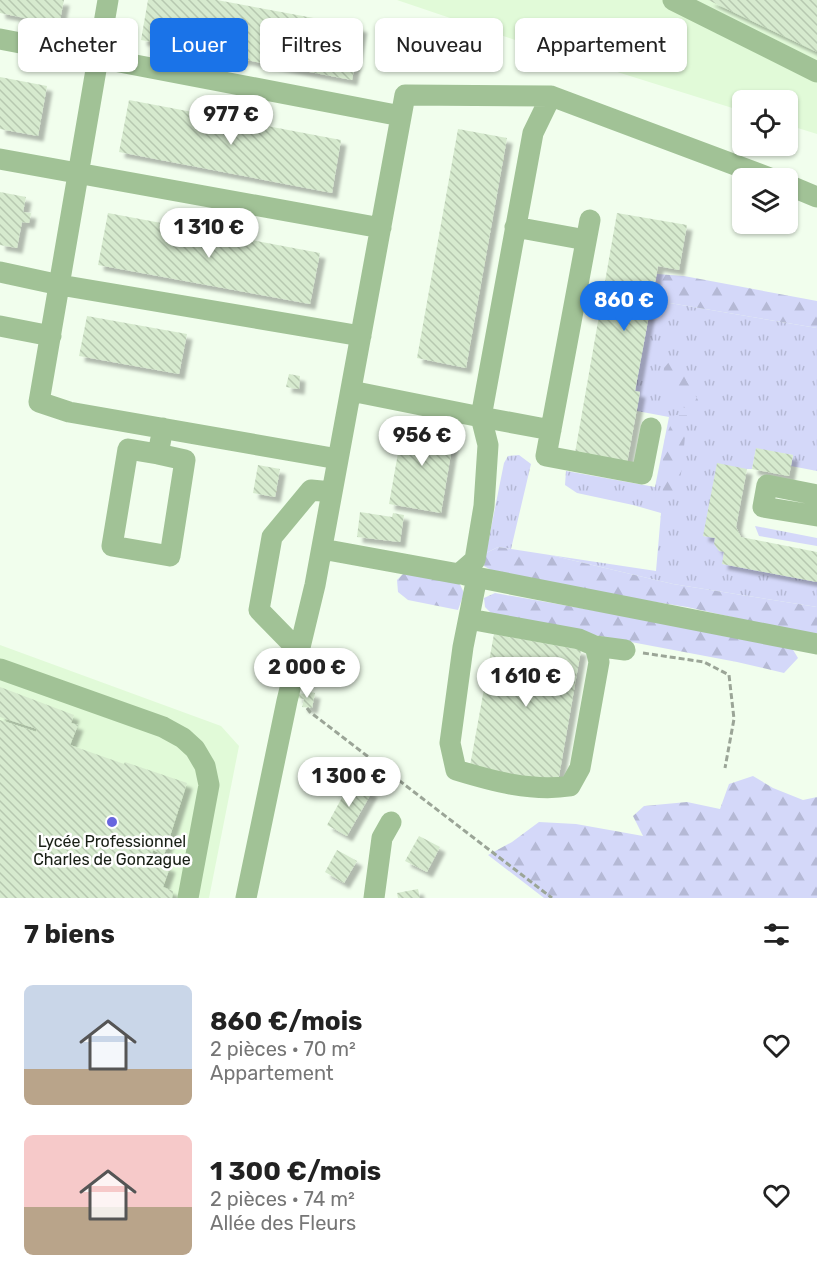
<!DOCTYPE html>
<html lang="fr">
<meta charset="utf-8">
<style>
body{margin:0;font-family:Rubik,sans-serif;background:#f2f2f2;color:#222;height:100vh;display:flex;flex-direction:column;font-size:22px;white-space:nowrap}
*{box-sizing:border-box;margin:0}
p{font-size:20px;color:#767676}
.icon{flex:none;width:33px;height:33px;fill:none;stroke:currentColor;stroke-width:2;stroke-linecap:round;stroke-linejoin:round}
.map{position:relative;height:898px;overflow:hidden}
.panel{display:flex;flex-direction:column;background:#fff;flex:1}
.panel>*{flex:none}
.top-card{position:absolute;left:18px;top:18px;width:782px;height:54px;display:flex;gap:12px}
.tools{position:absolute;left:732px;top:90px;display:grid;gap:12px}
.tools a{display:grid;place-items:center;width:66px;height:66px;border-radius:9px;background:#fff;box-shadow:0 2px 4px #0004;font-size:30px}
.price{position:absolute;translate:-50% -51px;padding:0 14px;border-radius:21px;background:#fff;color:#222;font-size:20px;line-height:39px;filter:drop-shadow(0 2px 3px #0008)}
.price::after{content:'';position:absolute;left:50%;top:36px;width:18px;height:14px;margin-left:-9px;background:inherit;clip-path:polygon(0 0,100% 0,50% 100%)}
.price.current{background:#1a73e8;color:#fff}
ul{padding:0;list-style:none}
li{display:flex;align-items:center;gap:18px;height:150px;padding:0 24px}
li span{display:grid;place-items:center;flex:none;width:168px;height:120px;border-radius:9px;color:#555}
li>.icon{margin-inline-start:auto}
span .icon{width:72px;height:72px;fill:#fffc;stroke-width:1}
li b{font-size:26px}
h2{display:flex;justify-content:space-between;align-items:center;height:72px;padding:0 24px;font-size:26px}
.tag{padding:0 21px;border-radius:9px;background:#fff;box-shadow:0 2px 4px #0004;font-size:21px;line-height:54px}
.tag.current{background:#1a73e8;color:#fff}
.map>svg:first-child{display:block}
.built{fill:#e1fad8}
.grass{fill:url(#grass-tufts)}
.forest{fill:url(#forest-firs)}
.building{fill:url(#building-back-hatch);filter:url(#shadow)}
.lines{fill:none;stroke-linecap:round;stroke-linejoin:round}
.path{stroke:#9ba597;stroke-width:3;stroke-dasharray:6 3;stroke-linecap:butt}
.minor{stroke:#a1c296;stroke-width:21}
.poi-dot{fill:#6866df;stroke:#fff;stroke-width:2}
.labels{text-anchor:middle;stroke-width:5;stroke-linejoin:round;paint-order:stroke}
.poi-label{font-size:16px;fill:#181f15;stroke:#fff}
</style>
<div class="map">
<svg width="817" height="898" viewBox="0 0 817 898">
<defs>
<pattern id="grass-tufts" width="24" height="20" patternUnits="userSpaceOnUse" patternTransform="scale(1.5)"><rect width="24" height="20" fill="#d4d8f9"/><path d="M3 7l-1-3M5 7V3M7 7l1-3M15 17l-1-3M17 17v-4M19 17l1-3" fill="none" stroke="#b5b9d5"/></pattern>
<pattern id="forest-firs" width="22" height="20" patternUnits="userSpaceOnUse" patternTransform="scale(1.5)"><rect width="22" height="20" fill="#d4d8f9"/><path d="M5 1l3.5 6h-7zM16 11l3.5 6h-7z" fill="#b5b9d5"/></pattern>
<pattern id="building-back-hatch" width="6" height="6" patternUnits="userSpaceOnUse" patternTransform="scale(1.5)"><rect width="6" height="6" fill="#d6eace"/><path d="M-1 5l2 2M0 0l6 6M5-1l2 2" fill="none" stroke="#b7c8b0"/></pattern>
<filter id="shadow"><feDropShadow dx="5.5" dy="5.5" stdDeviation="1.5" flood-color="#0004"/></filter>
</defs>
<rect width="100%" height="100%" fill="#f1feed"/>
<path class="built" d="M 397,0 L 817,0 L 817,134 L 788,125 L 788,100 L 742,100 L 742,111 L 518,41 Z
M 0,645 L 221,726 L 239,746 L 209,898 L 0,898 Z"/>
<path class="grass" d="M 652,300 L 817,328 L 817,471 L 791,466 L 793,455 L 756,449 L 752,469 L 747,469 L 704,536 L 715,538 L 724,552 L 723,564 L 817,582 L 817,607 L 673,584 L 550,555 L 656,571 L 661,513 L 633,505 L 577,493 L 565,485 L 566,471 L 655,487 L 669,417 L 637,411 L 640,392 L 635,391 Z
M 519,455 L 531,464 L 511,549 L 498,547 L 486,553 L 504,463 L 508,456 Z
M 755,526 L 817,538 L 817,546 L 759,536 Z"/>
<path class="forest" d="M 657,274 L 684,276 L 817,301 L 817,328 L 652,300 Z
M 669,362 L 679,364 L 684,368 L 686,380 L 698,400 L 699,409 L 685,408 L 678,405 L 677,396 L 663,378 L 664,368 Z
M 675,415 L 687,415 L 682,468 L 678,489 L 667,498 L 663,493 L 661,478 L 665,438 Z
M 498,547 L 550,555 L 673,584 L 817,607 L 817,636 L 687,607 L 611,595 L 498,574 L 484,566 L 486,553 Z
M 405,572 L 458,580 L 464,593 L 458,610 L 408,600 L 398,592 L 397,580 Z
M 495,593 L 790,645 L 798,658 L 784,673 L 737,662 L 494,616 L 485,607 L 484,598 Z
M 753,776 L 773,788 L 803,800 L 817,797 L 817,898 L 544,898 L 488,855 L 512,842 L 539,822 L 576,824 L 643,836 L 633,816 L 644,806 L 687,802 L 720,809 L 729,784 Z"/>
<path class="building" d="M 0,0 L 64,0 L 59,25 L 0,13 Z
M 148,0 L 217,0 L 362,27 L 352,80 L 141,40 Z
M 708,0 L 817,0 L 817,52 Z
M 0,77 L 47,86 L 38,136 L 0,129 Z
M 129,100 L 341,140 L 332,193 L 119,152 Z
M 458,129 L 507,138 L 466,368 L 417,358 Z
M 0,192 L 26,197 L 23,212 L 31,213 L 29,223 L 22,222 L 17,248 L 0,245 Z
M 108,213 L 320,253 L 310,304 L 98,265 Z
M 617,213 L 687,225 L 679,270 L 658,266 L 635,391 L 640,392 L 627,463 L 575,453 Z
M 87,316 L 187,334 L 179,374 L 79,356 Z
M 289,374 L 300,376 L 299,389 L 286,387 Z
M 404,419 L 455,430 L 441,513 L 389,504 Z
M 756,448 L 793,455 L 789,476 L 752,469 Z
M 717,463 L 747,469 L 736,527 L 741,537 L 817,552 L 817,582 L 722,564 L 724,552 L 719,551 L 714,544 L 715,538 L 703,536 Z
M 258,465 L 280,469 L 275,497 L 253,493 Z
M 360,512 L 392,517 L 393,513 L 404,515 L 400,542 L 357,537 Z
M 494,634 L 581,650 L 558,782 L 470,766 Z
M 0,687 L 74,715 L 71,723 L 78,725 L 70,745 L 124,764 L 125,762 L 187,783 L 164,855 L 153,850 L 150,859 L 170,867 L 163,887 L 173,891 L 172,898 L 0,898 L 0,720 L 36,732 L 37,729 L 0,717 Z
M 305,691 L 315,693 L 312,708 L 302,707 L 304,699 L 297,698 L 298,693 L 304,694 Z
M 351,781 L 372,792 L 347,836 L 327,825 Z
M 419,836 L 440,847 L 427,872 L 405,861 Z
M 337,850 L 357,861 L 344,883 L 325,872 Z
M 418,889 L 420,898 L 398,898 L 397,893 Z"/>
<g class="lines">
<path class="path" d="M 643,653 L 704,662 L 729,675 L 734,719 L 725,768
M 307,708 L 310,712 L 552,898"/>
<path class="minor" d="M 108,0 L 39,402 L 69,412 L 338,459
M 673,0 L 817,72
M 0,39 L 401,116
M 0,159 L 381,228
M 788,185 L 817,197
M 590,220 L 546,456 L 642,474 L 651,428
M 515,227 L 586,240
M 0,272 L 60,285 L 361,336
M 0,326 L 51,336
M 351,391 L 481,417 L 533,133 L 551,96
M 158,454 L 128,449 L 112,546 L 170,556 L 185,460 L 158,454 L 163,428
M 817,495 L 767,485 L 763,507 L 817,516
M 322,549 L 459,574 L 475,560 L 484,506 L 488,445 L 481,417 L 551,430
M 465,575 L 817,644
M 469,619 L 579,639 L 595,646 L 599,662 L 580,768 L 570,786 C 532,792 492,781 456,770 L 450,743 L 463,647 L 477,577
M 595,646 L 625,650
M 299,651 L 259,610 L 272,537 L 311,490 L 332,492
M 0,669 L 163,727 L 183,738 L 195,749 L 205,766 L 209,785 L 188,898
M 246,898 L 287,701 L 315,585 L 405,95 L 551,96 L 770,178
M 374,898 L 382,838 L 391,822"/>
</g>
<circle class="poi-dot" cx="112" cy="822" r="6"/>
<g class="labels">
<g class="poi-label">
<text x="112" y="847">Lycée Professionnel<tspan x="112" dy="18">Charles de Gonzague</tspan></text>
</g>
</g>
</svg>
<div class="tools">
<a><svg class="icon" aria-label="locate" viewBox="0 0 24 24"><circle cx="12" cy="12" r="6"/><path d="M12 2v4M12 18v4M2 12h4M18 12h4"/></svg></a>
<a><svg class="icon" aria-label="layers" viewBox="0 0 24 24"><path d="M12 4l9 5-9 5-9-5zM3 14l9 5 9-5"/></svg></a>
</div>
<b class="price" style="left:231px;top:146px">977 €</b>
<b class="price" style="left:209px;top:259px">1 310 €</b>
<b class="price current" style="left:624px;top:332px">860 €</b>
<b class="price" style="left:422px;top:467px">956 €</b>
<b class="price" style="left:307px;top:699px">2 000 €</b>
<b class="price" style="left:526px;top:708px">1 610 €</b>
<b class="price" style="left:349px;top:808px">1 300 €</b>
<div class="top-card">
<a class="tag">Acheter</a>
<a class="tag current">Louer</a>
<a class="tag">Filtres</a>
<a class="tag">Nouveau</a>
<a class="tag">Appartement</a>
</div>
</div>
<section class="panel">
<h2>7 biens<svg class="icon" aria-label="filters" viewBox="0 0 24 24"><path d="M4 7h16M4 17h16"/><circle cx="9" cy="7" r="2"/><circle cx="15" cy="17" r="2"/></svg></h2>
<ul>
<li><span style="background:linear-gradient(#c9d6e8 70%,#b9a48a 0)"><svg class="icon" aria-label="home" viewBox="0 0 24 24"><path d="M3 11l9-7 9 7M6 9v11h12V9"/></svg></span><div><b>860 €/mois</b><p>2 pièces · 70 m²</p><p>Appartement</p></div><svg class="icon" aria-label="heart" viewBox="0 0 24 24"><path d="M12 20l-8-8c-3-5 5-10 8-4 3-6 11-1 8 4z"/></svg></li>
<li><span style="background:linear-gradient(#f6c9c9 60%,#b9a48a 0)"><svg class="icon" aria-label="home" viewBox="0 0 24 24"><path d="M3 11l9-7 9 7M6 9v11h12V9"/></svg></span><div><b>1 300 €/mois</b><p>2 pièces · 74 m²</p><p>Allée des Fleurs</p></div><svg class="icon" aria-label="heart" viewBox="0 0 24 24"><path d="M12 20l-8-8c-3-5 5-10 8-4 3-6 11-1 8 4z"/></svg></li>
</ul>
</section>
